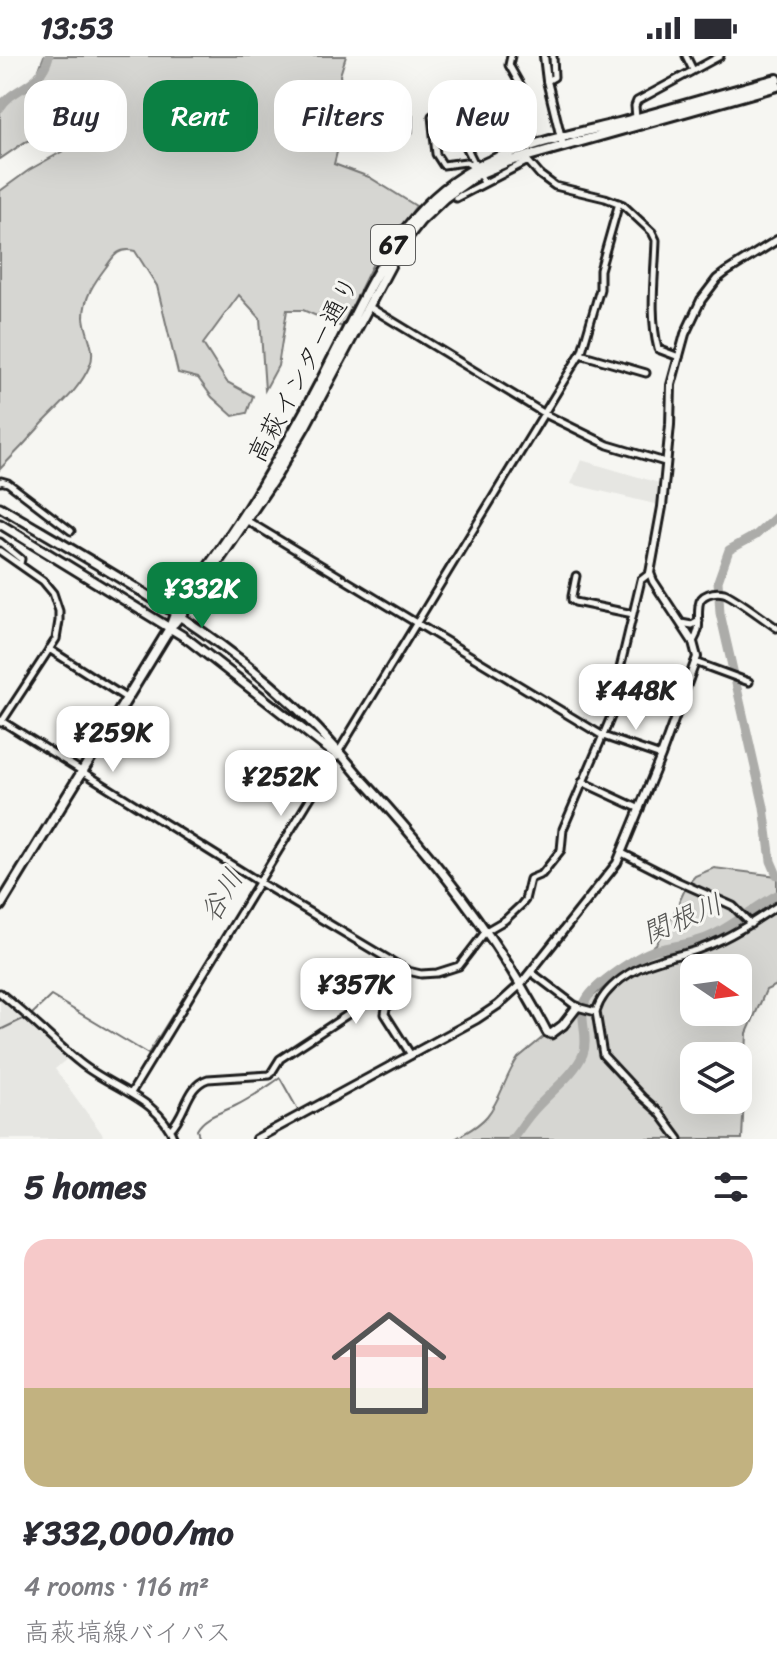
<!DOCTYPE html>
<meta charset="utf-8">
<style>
body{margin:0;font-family:Sriracha,"Klee One",sans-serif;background:#f2f2f3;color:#2b2b33;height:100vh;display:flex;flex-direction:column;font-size:30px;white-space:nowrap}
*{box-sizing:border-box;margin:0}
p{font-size:26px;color:#7c7c81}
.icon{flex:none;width:44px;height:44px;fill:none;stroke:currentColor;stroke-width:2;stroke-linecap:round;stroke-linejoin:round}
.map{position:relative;height:1083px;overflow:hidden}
.panel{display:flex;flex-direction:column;background:#fff;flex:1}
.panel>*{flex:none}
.banner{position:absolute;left:24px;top:24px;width:730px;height:72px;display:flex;gap:16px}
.needle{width:52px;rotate:103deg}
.tools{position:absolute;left:680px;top:898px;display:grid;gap:16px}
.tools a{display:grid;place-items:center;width:72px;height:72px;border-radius:16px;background:#fff;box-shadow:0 8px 32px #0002;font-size:40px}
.price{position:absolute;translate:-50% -68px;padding:0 18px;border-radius:16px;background:#fff;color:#222;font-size:26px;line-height:52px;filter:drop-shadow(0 2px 4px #0008)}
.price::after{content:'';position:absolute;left:50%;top:48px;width:24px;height:18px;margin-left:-12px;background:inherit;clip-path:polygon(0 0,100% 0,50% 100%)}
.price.active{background:#0b8043;color:#fff}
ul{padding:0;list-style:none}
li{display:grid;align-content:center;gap:16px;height:424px;padding:0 24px}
li span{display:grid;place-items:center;height:248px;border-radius:24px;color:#555}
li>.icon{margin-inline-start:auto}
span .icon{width:144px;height:144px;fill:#fffc;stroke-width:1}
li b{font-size:34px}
h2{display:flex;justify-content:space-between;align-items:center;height:96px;padding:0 24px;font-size:34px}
.tag{padding:0 28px;border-radius:24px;background:#fff;box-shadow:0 8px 32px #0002;font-size:28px;line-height:72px}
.tag.active{background:#0b8043;color:#fff}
.status{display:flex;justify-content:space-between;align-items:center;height:56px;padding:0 40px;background:#fff;direction:ltr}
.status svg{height:22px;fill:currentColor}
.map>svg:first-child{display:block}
.built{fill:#e6e6e2}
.green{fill:#d6d6d2;stroke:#797977;stroke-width:2;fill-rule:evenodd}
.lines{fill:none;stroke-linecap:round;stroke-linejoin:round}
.stream{stroke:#727271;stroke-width:2}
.river{stroke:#acaca9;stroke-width:9}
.minor-casing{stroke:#1c1c1c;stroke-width:11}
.tertiary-casing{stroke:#1c1c1c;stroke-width:12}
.secondary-casing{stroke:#1c1c1c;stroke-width:13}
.primary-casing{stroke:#1c1c1c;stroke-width:14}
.minor{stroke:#f6f6f2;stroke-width:5}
.tertiary{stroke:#f6f6f2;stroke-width:6}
.secondary{stroke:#f6f6f2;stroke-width:7}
.primary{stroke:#f6f6f2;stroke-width:8}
.labels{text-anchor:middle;stroke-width:6;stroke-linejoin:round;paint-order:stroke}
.shield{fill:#f6f6f2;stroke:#5d5d5c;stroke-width:2}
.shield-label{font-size:24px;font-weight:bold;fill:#1c1c1c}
.street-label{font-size:26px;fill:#1c1c1c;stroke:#f6f6f2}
.water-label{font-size:28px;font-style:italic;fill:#565654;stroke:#f6f6f2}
</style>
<div class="status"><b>13:53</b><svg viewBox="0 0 49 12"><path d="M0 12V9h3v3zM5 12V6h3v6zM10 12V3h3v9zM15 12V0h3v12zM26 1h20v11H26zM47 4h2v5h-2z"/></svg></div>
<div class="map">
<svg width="777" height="1083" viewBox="0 0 777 1083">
<rect width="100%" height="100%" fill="#f6f6f2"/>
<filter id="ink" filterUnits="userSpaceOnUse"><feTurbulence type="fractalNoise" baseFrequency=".0125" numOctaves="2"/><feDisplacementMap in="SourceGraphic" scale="16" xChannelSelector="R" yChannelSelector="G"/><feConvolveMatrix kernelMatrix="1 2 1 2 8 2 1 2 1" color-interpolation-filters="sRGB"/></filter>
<g filter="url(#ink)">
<path class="built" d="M 581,404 L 659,427 L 659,449 L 571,428 Z
M 0,942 L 50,988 L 69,1001 L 55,1013 L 103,1079 L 98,1083 L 0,1083 Z"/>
<path class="green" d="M 44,0 L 346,0 L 340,19 L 341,26 L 386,46 L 406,52 L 413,59 L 413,76 L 405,83 L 372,85 L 365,89 L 339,88 L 334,108 L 369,121 L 416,150 L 398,175 L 381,191 L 342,271 L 303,254 L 287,254 L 278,310 L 265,334 L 260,262 L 239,239 L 203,288 L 227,326 L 253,340 L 247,357 L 233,360 L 212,341 L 198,322 L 178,317 L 157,230 L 135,195 C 119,191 114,199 106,211 C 94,227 84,241 84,261 C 85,278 97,293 90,309 C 80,333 60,349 43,367 C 29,383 15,398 0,413 L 0,135 L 29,114 L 72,90 L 83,78 L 77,72 L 66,66 L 60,71 L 25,86 L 0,103 L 0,44 L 32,32 Z
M 714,812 L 777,820 L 777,929 L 766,934 L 747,977 L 742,1083 L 455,1083 C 466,1076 478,1071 487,1060 C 501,1043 505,1020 518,1002 L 656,888 L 673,859 L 687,829 L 695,820 ZM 694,912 L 738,912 L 738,956 L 694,956 ZM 694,1000 L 738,1000 L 738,1044 L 694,1044 Z"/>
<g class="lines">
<path class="stream" d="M 415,562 L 545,348
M 338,689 L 412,568
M 31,959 L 51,940 L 148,998 L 259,821 L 331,701
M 0,974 L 25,962
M 200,1083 L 197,1074 C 205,1060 221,1057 235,1050 C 250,1043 265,1032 280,1022 L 298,1054"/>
<path class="river" d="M 0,52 C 14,29 40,33 49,0
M 777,460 L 756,479 L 729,494 L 718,525 L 720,557 L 764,751 L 771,805 L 777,819
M 512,1083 C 519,1075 524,1066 531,1058 C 546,1039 574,1020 583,998 C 590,981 577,958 586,944 C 594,928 638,899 655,894 C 675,889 696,888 715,878 C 736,867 755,851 777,839"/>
<g class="minor-casing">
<path id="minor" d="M 511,0 L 509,9 L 522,32 L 526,73 L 532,79
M 686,0 L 693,14
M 547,25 L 554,21 L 553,0
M 432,60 L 436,98 L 443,109 L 466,106 L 476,112
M 636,62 L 635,50 L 637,45 L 720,0
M 463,84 L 484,127
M 526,101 L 528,105 L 540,119 L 555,130 L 605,142 L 623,149 L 652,176 L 656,184 C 655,221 649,257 658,293 L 679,301
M 456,142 L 528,105
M 368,250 L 545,358 L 608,389 L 665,406
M 580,298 L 646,317
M 0,426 L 1,425 L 8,427 L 71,475
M 246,464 L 603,680 L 661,700
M 0,486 L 21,503 L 20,508
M 0,495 L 43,525 L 53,537 L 59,555 L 59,565 L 56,583 L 1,667
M 576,520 L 572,540 L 572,544 L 575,546 L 633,558
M 681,567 L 692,569 L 699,565
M 693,586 C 702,571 697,565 699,549 C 700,538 714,535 724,537 C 734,540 766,565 777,572
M 49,593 L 126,642
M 695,606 L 749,626
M 0,664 L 259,826 L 408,915 L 421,918 L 437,917 L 459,910 L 486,875 L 505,864 L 521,849 L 525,844 L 530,823 L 542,818 L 561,794 L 563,773 L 613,656 L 617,644 L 616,629 L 641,524 L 650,517
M 582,726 L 640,753
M 622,797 L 677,825 L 733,850 L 751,868
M 531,916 L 577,951 L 596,956
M 399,918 L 404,935 L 403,939 L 386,952 L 385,958 L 411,999
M 0,937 C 28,959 52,984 79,1006 C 110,1032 159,1042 174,1083
M 131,1037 L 582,295 L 600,233 L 600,214 L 619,147
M 170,1074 C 187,1057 186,1030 208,1023 L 270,1019 L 280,1003 L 353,955 L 384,925 L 407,915
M 679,1083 L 659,1056 L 642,1041 L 603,999 L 596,956 C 603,930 635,911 660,904 C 674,899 689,898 702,892 C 729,882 753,866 777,850"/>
</g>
<g class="tertiary-casing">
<path id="tertiary" d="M 544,0 L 547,25 L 563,90
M 256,1083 L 477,963 L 498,949 L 520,929 L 617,807 L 661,700 L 697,601 L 693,586 L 653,525 L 650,517 L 662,451 L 670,369 L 671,329 L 685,278 L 701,244 L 717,223 L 726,216 L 777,184"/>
</g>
<g class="secondary-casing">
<path id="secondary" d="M 0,451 C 74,495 151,538 221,589 C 263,620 303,655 338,695 C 346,704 353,713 361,722 C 433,800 498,882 547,976 L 551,978 L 563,969 L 577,951
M 0,468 L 186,582 L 337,700"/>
</g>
<g class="primary-casing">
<path id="primary" d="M 174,567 L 187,551 L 277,418 L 305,370 L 400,191 L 420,165 L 444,142 L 476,119 L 507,106 L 777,30
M 0,850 L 170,572 L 175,558 C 209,510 244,462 273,411 C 297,371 319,330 340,288 C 375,220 404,152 474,113 C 518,89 571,79 619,67 C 672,53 724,37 777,23"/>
</g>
<use href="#minor" class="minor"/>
<use href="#tertiary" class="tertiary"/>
<use href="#secondary" class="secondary"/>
<use href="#primary" class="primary"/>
</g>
</g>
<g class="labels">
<rect class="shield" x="371" y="169" width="44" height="40" rx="6"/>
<g class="shield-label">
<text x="393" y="197">67</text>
</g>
<g class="street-label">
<text transform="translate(303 313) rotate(-62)" y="9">高萩インター通り</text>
</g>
<g class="water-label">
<text transform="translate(221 839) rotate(-59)" y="10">谷川</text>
<text transform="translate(682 862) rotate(-23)" y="10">関根川</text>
</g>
</g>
</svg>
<div class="tools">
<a><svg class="needle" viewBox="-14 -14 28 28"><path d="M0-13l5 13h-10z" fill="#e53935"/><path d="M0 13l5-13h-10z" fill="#7c7c81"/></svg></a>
<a><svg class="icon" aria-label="layers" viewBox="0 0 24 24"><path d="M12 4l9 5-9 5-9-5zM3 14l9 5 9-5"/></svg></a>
</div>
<b class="price active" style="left:202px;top:574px">¥332K</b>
<b class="price" style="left:636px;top:676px">¥448K</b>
<b class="price" style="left:113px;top:718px">¥259K</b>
<b class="price" style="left:281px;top:762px">¥252K</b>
<b class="price" style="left:356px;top:970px">¥357K</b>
<div class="banner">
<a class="tag">Buy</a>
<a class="tag active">Rent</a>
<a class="tag">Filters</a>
<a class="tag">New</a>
</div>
</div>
<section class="panel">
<h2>5 homes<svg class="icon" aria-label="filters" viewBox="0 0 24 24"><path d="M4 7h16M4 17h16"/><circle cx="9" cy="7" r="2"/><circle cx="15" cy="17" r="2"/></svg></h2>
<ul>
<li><span style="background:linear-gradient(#f6c9c9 60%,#c2b280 0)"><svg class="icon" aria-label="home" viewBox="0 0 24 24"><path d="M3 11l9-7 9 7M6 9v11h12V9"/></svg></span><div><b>¥332,000/mo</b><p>4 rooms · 116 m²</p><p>高萩塙線バイパス</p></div></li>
</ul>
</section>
